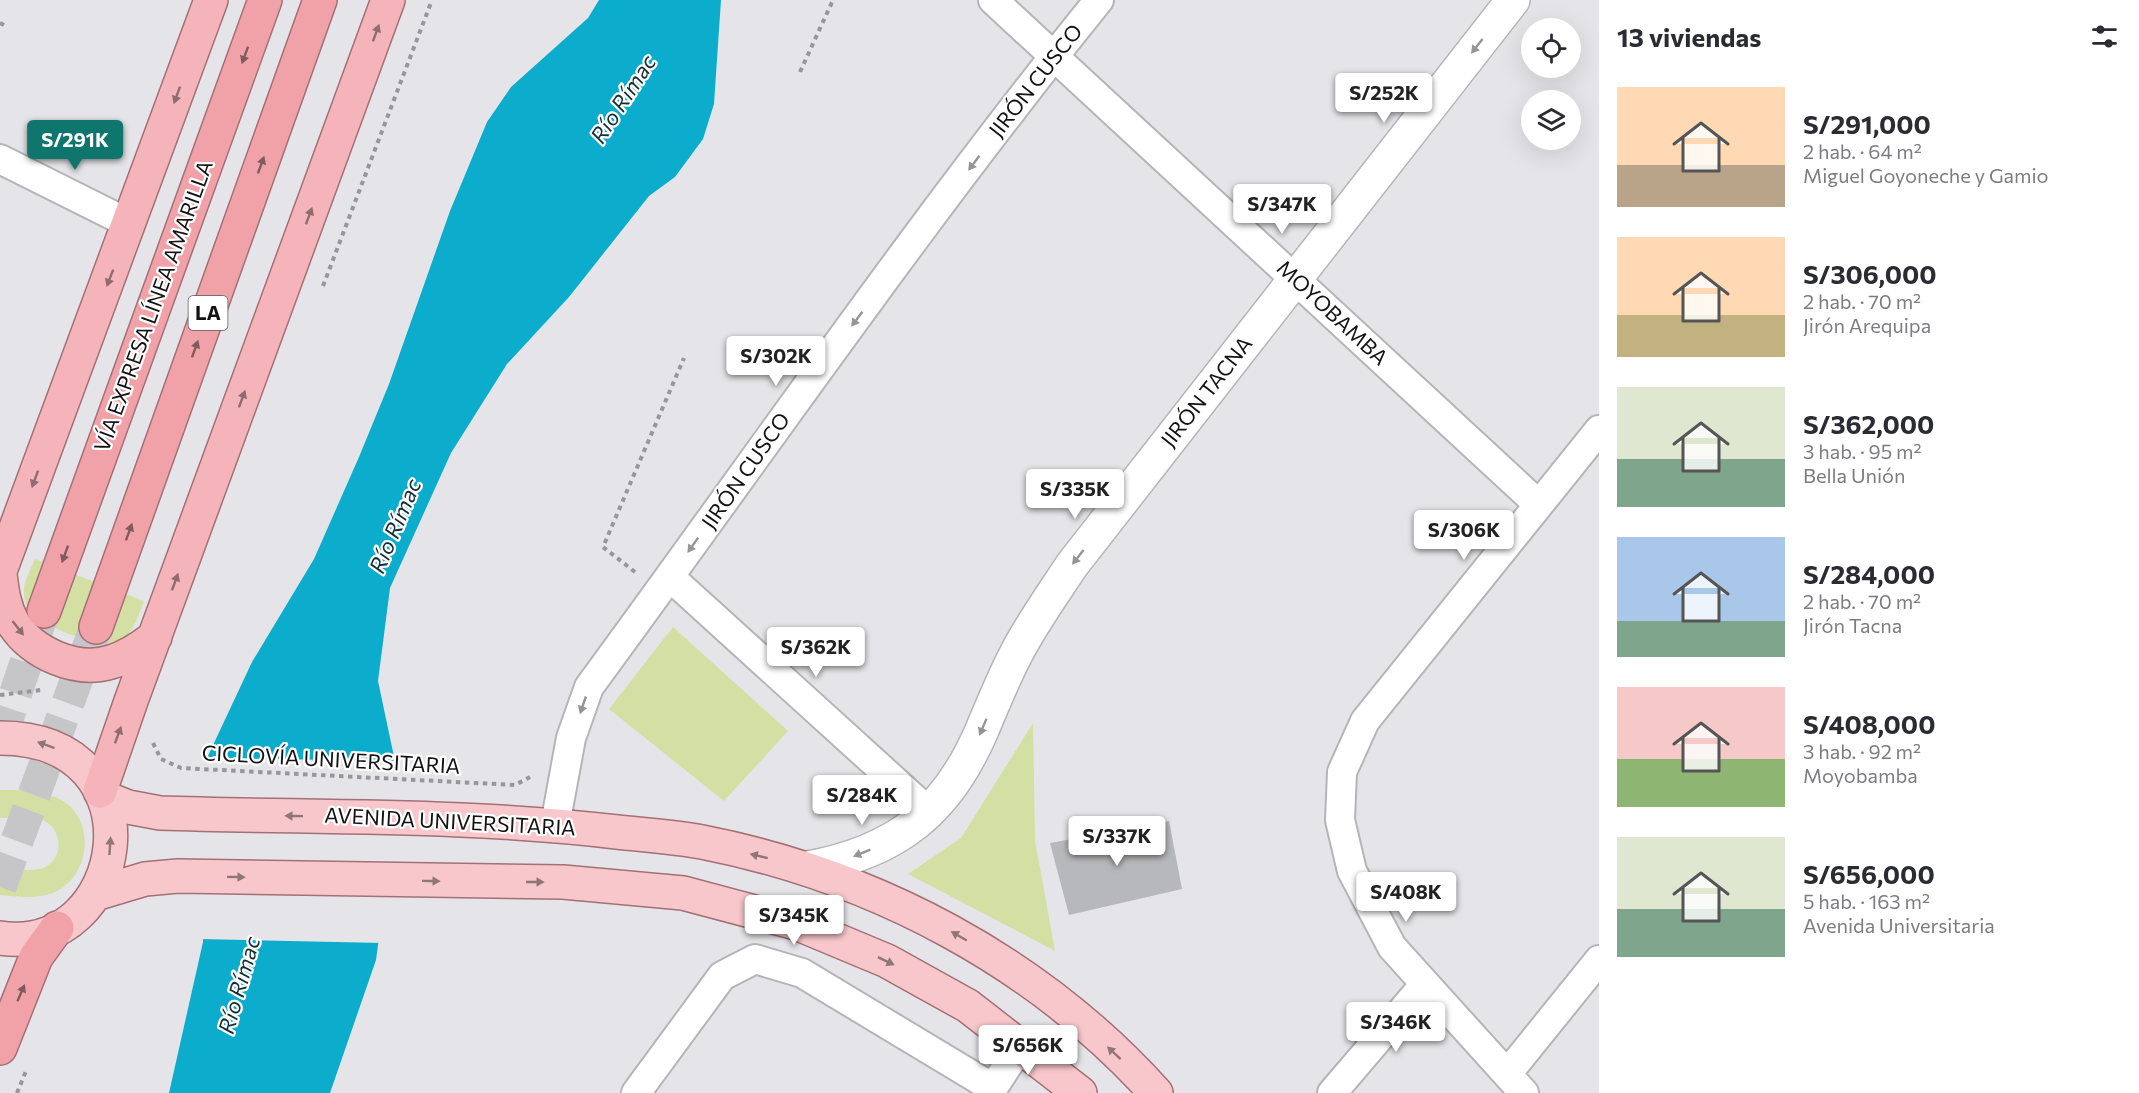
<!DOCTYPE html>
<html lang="es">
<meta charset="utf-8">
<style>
body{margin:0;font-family:Commissioner,sans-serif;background:#f2f2f3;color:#2b2b33;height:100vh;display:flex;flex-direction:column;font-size:22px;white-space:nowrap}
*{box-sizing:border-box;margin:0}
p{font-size:20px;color:#7c7c81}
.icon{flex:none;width:33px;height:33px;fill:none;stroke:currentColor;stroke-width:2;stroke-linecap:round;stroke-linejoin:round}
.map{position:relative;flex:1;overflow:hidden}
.panel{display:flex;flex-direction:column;background:#fff;width:540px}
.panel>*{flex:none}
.controls{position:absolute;left:1521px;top:18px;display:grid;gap:12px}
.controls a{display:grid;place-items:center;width:60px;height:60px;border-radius:50%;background:#fff;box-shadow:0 6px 24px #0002;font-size:30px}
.price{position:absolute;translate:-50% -51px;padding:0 14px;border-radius:6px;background:#fff;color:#222;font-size:20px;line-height:39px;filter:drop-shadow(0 2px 3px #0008)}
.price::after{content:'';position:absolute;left:50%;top:36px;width:18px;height:14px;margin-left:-9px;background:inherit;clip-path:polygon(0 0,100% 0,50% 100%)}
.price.selected{background:#0f766e;color:#fff}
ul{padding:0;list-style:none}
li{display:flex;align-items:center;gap:18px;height:150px;padding:0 18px}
li span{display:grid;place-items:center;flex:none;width:168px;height:120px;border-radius:0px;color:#555}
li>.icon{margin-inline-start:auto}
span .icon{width:72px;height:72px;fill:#fffc;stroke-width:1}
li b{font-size:26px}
h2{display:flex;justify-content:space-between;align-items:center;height:72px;padding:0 18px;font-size:26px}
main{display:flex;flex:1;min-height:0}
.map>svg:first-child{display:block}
.green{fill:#d3dfa3}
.water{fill:#0baccc}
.pier{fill:#e5e5e9}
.building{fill:#b7b8bb}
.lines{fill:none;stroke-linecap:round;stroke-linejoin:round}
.motorway-tunnel{stroke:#c6c6c9;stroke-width:33;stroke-dasharray:33 16;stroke-linecap:butt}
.minor-casing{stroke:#b5b5b8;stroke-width:32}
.tertiary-casing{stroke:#b5b5b8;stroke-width:36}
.primary-casing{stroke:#a37075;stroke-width:36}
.trunk-casing{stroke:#a37075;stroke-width:36}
.motorway-casing{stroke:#a37075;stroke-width:36}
.path{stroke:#97979a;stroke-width:4;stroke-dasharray:4.5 4.5;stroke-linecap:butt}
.minor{stroke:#fff;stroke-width:28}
.tertiary{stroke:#fff;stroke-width:33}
.primary{stroke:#f7c7cb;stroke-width:33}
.trunk{stroke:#f4b4ba;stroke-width:33}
.motorway{stroke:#f1a2a9;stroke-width:33}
.oneway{fill:#8f6c6f}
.oneway2{fill:#959595}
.oneway3{fill:#825a5e}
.oneway4{fill:#907679}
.labels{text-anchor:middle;stroke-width:4.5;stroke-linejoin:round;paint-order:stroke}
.shield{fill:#fff;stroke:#5a5a5a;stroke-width:1.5}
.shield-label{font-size:20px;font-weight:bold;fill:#131314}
.street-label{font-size:21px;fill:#131314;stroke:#fff}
.water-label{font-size:22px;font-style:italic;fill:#162d33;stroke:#fff}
</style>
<main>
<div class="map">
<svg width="1599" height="1093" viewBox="0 0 1599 1093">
<rect width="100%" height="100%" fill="#e5e5e9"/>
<path class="green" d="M 35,559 L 144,601 C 138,616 133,637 116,642 C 99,647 46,628 33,615 C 28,610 24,601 24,594 C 22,584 31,569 35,559 Z
M 673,627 L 788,731 L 724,801 L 609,709 Z
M 1033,723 L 1035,840 L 1055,951 L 908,874 L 961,838 Z
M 0,790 C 21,790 45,790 63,801 C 95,821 90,872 59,890 C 42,900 18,897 0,895 L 0,868 C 14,869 35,873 47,866 C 65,855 61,827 42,820 C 31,815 13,818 0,818 Z"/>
<path class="water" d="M 599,0 L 721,0 L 714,104 L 703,139 L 675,177 L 649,196 L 569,297 L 507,364 L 451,453 L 390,588 L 378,681 L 400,785 L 376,960 L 330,1093 L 169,1093 L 203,942 L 207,758 L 252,662 L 314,559 L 359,457 L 389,384 L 450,211 L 487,122 L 511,87 L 588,18 Z"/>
<path class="pier" d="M 204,758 L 398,761 L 403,785 L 382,943 L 200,939 Z"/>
<path class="building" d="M 1169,821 L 1182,889 L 1069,915 L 1050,843 Z"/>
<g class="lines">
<path class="motorway-tunnel" d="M 0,740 L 41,618
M 0,887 L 96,627"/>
<g class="minor-casing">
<path id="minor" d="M 993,0 L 1538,504
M 0,159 L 130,224
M 670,577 L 930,813
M 555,825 L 571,738 L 589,687 C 758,457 920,221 1099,0
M 1507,1074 L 1599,960
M 636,1093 L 722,976 L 755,959 L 802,973 L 993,1088
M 992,1093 L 993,1088 L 1021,1045
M 1332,1093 L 1425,984
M 1524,1093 L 1392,947 L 1352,871 L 1340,820 L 1342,772 L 1365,721 L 1599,430"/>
</g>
<g class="tertiary-casing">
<path id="tertiary" d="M 808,868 C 896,852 947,812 982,730 C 993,704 1003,679 1016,654 C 1032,623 1053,594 1072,565 L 1513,0"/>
</g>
<g class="primary-casing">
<path id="primary" d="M 0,738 C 165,738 129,957 0,938
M 103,797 L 128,807 L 160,813 C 313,818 465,814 617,832 C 645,835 675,837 702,842 C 875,876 1038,962 1156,1093
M 95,894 L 145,879 L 178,876 L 563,882 L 683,893 L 796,923 L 887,961 L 968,1006 L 1080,1093"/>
</g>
<g class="trunk-casing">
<path id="trunk" d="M 0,571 L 211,0
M 0,574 C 2,591 4,607 13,623 C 32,653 76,673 111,662 C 128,657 141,648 155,637
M 100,791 L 131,701 L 388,0"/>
</g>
<g class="motorway-casing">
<path id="motorway" d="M 44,611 L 265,0
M 96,627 L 320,0
M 0,1048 L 36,957 L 57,928"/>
</g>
<path class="path" d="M 0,23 L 6,26
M 800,72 L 833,0
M 323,286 L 432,0
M 635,572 L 603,547 L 684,358
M 0,695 L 41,690
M 153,743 L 161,759 L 181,768 L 515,785 L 530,777
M 17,1093 L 26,1071"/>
<use href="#minor" class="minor"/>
<use href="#tertiary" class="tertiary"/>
<use href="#primary" class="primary"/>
<use href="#trunk" class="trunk"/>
<use href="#motorway" class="motorway"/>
</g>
<defs><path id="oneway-solid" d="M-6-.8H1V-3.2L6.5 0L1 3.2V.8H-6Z" transform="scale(1.5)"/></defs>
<g class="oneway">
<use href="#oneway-solid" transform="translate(376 33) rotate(-70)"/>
<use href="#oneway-solid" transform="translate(177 95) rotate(110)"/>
<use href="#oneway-solid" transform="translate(309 216) rotate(-70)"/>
<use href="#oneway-solid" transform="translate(110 278) rotate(111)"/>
<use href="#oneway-solid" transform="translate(242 399) rotate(-70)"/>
<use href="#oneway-solid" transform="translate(35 479) rotate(110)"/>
<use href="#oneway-solid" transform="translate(175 582) rotate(-70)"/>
<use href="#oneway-solid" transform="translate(18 628) rotate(52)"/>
<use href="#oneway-solid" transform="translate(118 735) rotate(-70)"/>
</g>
<g class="oneway2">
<use href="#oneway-solid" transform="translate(1477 46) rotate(128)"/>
<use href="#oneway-solid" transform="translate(974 163) rotate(127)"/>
<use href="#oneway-solid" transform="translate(857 319) rotate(127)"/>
<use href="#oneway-solid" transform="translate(693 545) rotate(125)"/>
<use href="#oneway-solid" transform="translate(1078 557) rotate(128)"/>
<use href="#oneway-solid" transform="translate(583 705) rotate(109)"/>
<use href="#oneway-solid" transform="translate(983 727) rotate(113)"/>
<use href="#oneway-solid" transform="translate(862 853) rotate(158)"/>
</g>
<g class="oneway3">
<use href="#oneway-solid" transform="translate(245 55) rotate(110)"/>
<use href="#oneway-solid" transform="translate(261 165) rotate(-70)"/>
<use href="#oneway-solid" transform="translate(195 349) rotate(-70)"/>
<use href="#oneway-solid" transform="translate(129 532) rotate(-70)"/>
<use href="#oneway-solid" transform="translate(65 554) rotate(110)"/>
<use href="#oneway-solid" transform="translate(21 993) rotate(-67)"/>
</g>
<g class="oneway4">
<use href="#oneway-solid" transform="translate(46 745) rotate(-160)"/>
<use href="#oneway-solid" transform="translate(294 816) rotate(-179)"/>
<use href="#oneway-solid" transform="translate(110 846) rotate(-86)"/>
<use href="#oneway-solid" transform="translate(759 856) rotate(-166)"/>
<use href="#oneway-solid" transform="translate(236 877) rotate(1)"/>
<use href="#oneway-solid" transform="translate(431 881) rotate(1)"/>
<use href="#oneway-solid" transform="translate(535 882)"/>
<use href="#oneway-solid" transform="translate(959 936) rotate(-150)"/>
<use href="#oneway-solid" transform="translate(886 961) rotate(26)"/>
<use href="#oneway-solid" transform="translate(1114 1053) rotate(-137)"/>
</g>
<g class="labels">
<rect class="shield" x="188.5" y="296" width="39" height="34" rx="4.5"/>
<g class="shield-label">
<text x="208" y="320">LA</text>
</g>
<g class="street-label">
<text transform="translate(1036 81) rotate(-52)" y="7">JIRÓN CUSCO</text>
<text transform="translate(154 306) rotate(-70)" y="7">VÍA EXPRESA LÍNEA AMARILLA</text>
<text transform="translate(1332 313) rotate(43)" y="7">MOYOBAMBA</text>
<text transform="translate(1207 392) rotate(-52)" y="7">JIRÓN TACNA</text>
<text transform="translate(746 471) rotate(-55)" y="7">JIRÓN CUSCO</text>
<text transform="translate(331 760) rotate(3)" y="7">CICLOVÍA UNIVERSITARIA</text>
<text transform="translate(450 822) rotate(3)" y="7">AVENIDA UNIVERSITARIA</text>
</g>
<g class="water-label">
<text transform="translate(623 99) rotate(-57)" y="8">Río Rímac</text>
<text transform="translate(395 526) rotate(-67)" y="8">Río Rímac</text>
<text transform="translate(239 985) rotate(-74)" y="8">Río Rímac</text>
</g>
</g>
</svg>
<div class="controls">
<a><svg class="icon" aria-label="locate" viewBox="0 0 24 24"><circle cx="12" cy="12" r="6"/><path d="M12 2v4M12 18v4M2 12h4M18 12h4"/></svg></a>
<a><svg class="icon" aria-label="layers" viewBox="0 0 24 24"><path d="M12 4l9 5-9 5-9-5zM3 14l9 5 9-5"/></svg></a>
</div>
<b class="price" style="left:1384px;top:124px">S/252K</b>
<b class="price selected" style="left:75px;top:171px">S/291K</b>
<b class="price" style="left:1282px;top:235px">S/347K</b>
<b class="price" style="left:776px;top:387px">S/302K</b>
<b class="price" style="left:1075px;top:520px">S/335K</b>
<b class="price" style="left:1464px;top:561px">S/306K</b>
<b class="price" style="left:816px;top:678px">S/362K</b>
<b class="price" style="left:862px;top:826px">S/284K</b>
<b class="price" style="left:1117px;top:867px">S/337K</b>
<b class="price" style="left:1406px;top:923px">S/408K</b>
<b class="price" style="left:794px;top:946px">S/345K</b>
<b class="price" style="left:1396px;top:1053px">S/346K</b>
<b class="price" style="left:1028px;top:1076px">S/656K</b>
</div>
<section class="panel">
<h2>13 viviendas<svg class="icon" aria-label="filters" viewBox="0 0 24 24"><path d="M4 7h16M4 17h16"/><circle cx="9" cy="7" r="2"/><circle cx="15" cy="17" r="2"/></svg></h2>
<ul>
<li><span style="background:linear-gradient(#ffd9b3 65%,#b9a48a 0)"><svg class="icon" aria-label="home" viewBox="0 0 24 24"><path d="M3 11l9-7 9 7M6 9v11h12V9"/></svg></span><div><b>S/291,000</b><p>2 hab. · 64 m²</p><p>Miguel Goyoneche y Gamio</p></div></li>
<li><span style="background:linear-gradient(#ffd9b3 65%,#c2b280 0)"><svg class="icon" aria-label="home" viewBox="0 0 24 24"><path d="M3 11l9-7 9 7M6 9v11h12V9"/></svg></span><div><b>S/306,000</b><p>2 hab. · 70 m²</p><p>Jirón Arequipa</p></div></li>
<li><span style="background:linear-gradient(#dfe7d0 60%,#7fa58c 0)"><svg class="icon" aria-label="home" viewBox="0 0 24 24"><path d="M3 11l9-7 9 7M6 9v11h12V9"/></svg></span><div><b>S/362,000</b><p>3 hab. · 95 m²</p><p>Bella Unión</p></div></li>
<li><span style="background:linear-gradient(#a9c7e8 70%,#7fa58c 0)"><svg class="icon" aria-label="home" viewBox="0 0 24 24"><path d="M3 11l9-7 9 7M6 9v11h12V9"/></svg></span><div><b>S/284,000</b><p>2 hab. · 70 m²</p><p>Jirón Tacna</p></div></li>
<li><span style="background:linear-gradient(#f6c9c9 60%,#8fb573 0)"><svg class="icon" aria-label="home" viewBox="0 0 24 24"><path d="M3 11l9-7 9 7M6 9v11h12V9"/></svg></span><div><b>S/408,000</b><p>3 hab. · 92 m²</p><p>Moyobamba</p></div></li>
<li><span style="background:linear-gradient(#dfe7d0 60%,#7fa58c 0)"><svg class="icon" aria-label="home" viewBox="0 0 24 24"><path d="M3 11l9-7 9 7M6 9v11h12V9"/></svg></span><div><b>S/656,000</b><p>5 hab. · 163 m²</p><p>Avenida Universitaria</p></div></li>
</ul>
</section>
</main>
